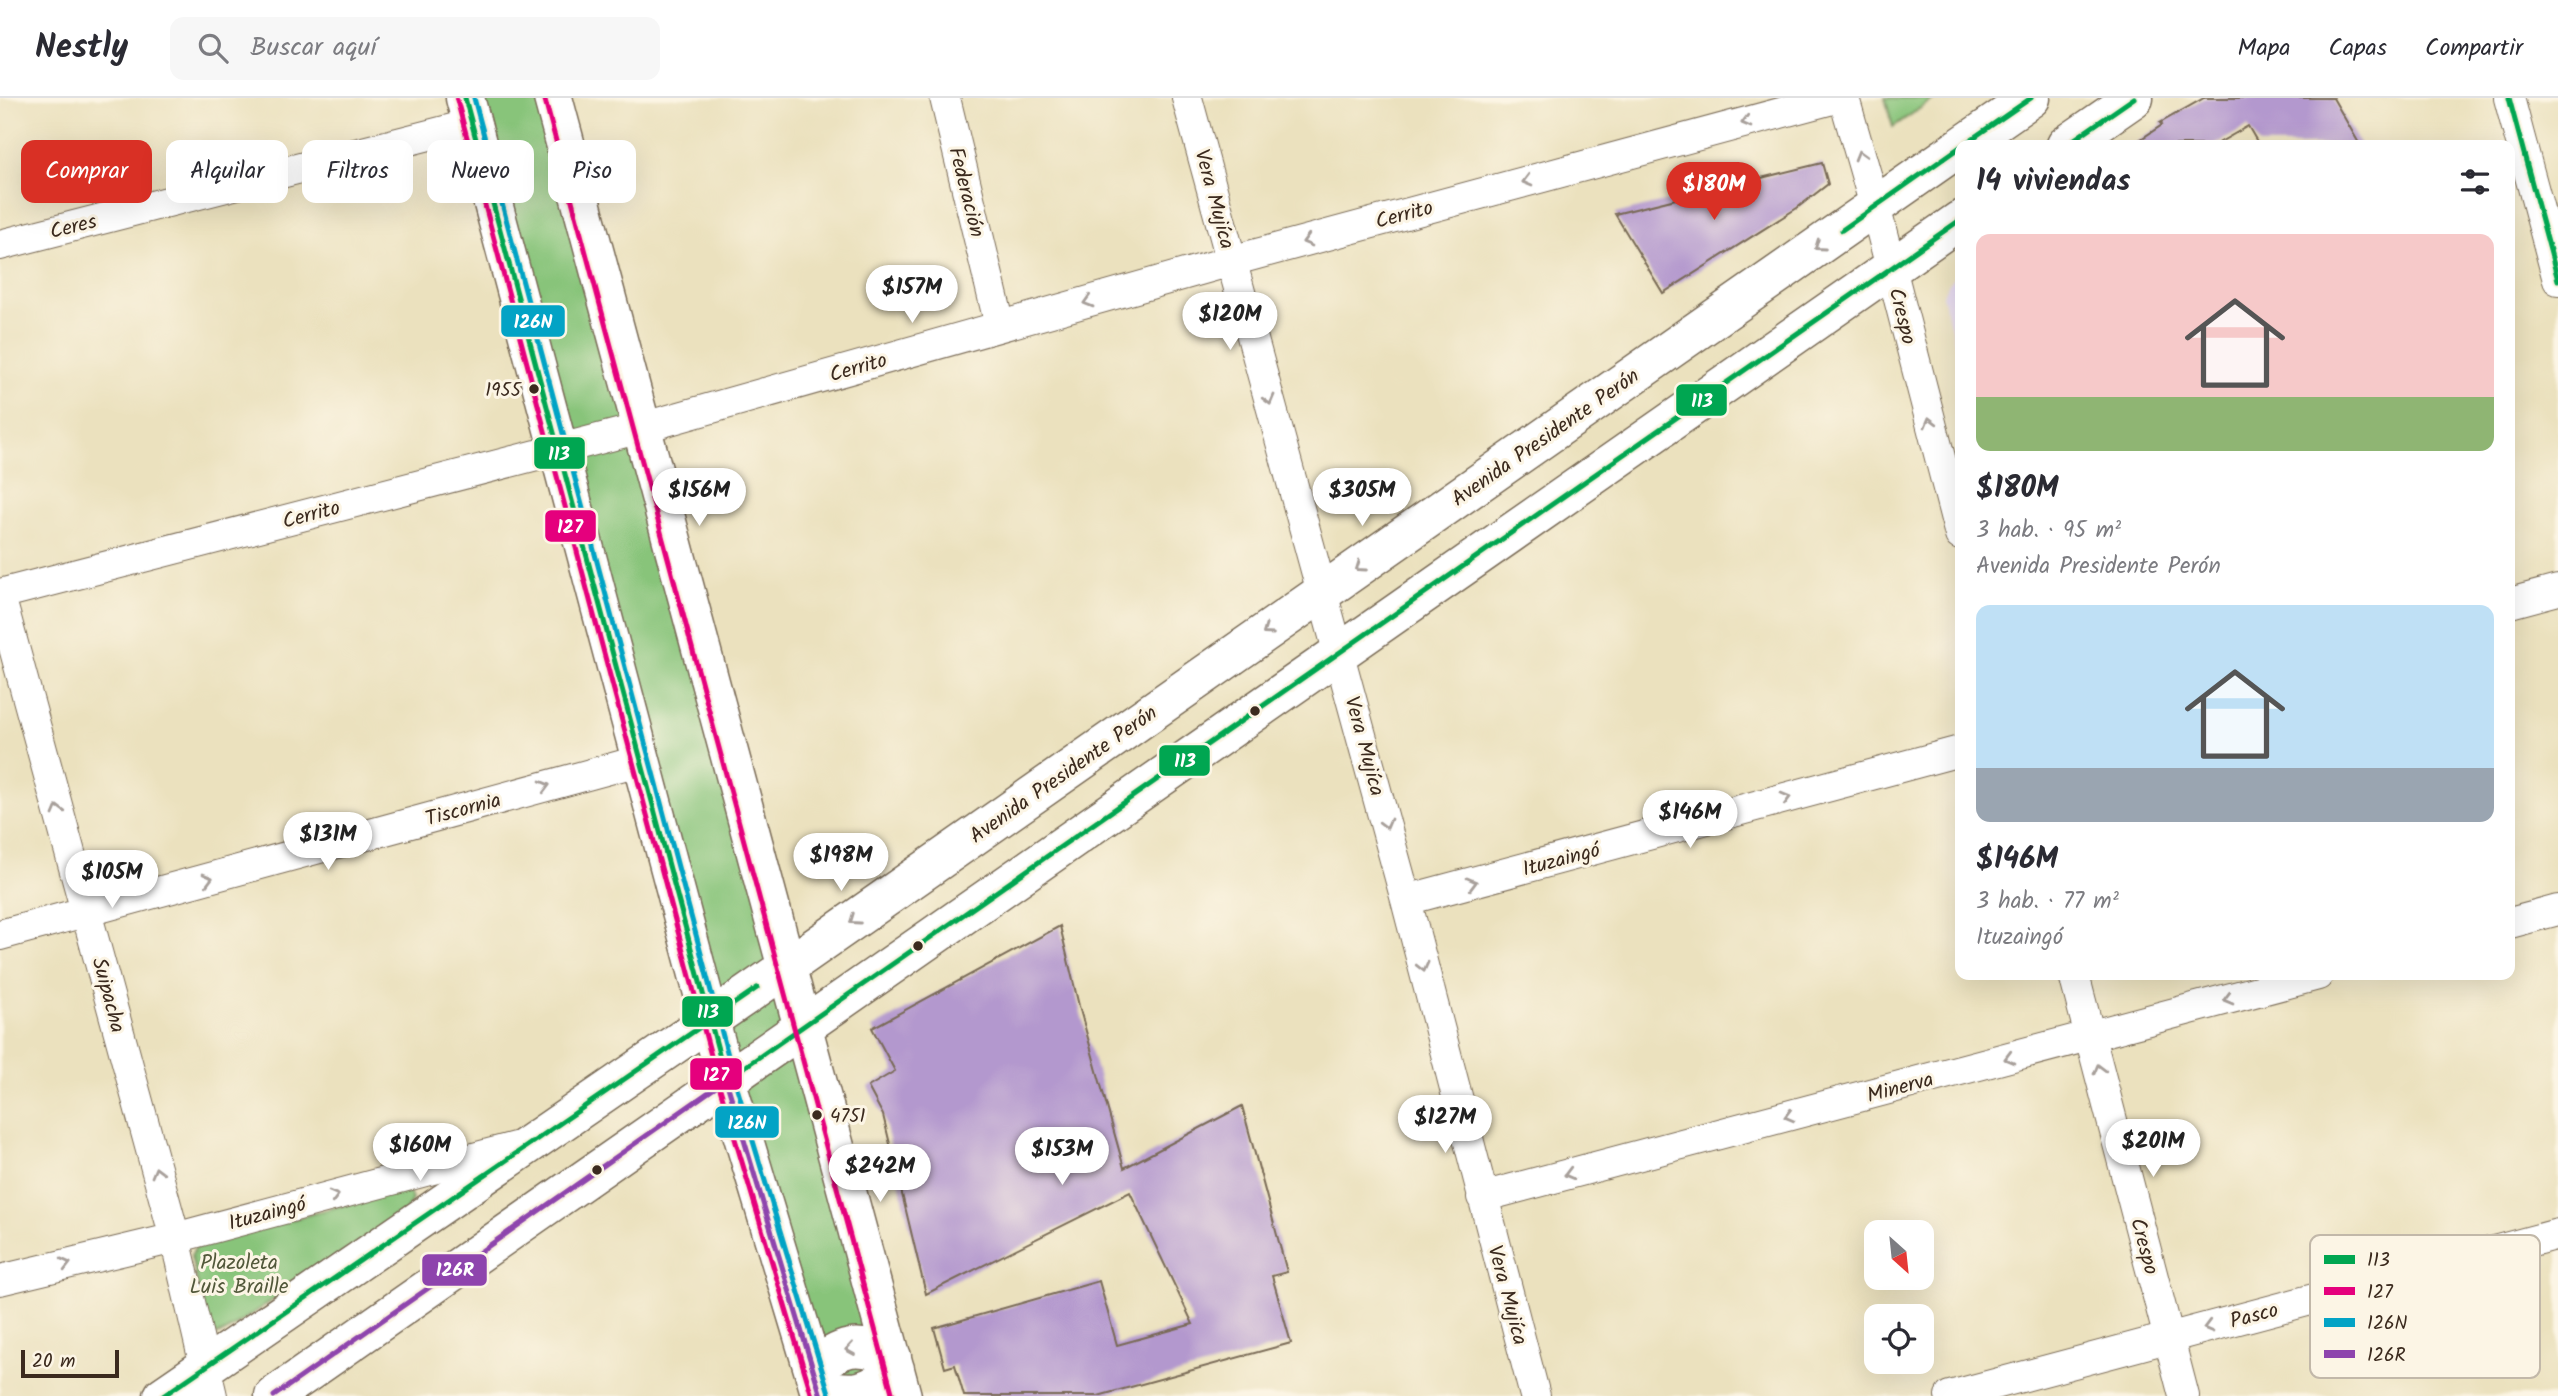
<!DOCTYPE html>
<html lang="es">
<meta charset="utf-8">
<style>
body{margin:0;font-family:Kalam,sans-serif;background:#f7f7f7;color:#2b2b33;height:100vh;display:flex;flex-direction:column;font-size:26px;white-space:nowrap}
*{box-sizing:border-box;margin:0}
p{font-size:23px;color:#7c7c81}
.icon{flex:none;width:38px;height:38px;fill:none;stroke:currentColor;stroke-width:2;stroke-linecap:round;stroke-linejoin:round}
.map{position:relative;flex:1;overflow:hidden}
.details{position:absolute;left:1955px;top:42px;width:560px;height:840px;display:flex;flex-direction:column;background:#fff;border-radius:14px;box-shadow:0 7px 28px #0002}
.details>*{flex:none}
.hud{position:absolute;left:21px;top:42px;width:665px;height:63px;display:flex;gap:14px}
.needle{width:46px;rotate:153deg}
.tools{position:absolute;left:1864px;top:1122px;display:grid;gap:14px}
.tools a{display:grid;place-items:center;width:70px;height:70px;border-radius:14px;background:#fff;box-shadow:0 7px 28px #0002;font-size:35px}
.scale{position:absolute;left:21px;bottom:18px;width:98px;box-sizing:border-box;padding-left:7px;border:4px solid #3b2a1e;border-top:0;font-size:19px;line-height:24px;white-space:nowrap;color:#3b2a1e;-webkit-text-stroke:5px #fcf5e5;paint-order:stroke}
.price{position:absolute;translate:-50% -60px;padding:0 16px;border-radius:24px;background:#fff;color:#222;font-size:23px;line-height:46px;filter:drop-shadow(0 2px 4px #0008)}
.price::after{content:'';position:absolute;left:50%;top:42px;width:21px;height:16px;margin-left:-10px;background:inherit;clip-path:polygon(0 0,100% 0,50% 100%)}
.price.active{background:#d93025;color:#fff}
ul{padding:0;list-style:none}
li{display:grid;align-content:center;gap:14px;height:371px;padding:0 21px}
li span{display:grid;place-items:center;height:217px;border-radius:14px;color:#555}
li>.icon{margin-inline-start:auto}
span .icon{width:126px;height:126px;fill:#fffc;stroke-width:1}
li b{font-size:30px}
h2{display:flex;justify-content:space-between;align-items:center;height:84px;padding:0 21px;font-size:30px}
.pill{padding:0 24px;border-radius:14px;background:#fff;box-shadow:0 7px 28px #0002;font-size:24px;line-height:63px}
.pill.active{background:#d93025;color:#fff}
header{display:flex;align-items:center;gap:42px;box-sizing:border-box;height:98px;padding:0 35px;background:#fff;border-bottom:2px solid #e1e1e2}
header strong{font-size:33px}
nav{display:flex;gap:38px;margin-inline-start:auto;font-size:24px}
.search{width:490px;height:63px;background:#f7f7f7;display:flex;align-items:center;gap:18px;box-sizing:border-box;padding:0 24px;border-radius:14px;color:#7c7c81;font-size:26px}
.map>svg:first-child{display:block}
.built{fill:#e1d4f3}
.green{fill:#88c47a;stroke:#62774c;stroke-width:2}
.building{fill:#b398ce}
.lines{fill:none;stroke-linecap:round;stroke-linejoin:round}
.minor-casing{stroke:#796a56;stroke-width:32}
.secondary-casing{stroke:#796a56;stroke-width:41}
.minor{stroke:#fff;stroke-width:30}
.secondary{stroke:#fff;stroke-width:38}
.bus-1-casing{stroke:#fcf5e5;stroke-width:10}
.bus-2-casing{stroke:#fcf5e5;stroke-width:10}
.bus-3-casing{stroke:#fcf5e5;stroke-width:10}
.bus-4-casing{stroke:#fcf5e5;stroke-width:10}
.bus-1{stroke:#00a651;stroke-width:5}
.bus-2{stroke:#e5007d;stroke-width:5}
.bus-3{stroke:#03a3c5;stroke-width:5}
.bus-4{stroke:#8e44ad;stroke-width:5}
.oneway{stroke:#a79f9a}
.bus-dot{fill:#3b2a1e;stroke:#fcf5e5;stroke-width:2.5}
.labels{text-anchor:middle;stroke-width:6;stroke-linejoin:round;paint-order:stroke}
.bus-label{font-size:19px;fill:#3b2a1e;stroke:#fcf5e5;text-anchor:end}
.street-label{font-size:21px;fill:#3b2a1e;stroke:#fcf5e5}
.park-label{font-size:21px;fill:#52583a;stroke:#fcf5e5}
.key{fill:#fcf5e5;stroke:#c2b8a9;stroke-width:2}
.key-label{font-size:19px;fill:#3b2a1e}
.line-badge{stroke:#fcf5e5;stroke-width:2.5}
.badge-label{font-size:19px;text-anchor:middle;font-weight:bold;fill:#fff}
</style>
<header>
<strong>Nestly</strong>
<div class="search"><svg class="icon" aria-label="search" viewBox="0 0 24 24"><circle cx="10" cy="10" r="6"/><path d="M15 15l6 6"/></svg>Buscar aquí</div>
<nav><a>Mapa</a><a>Capas</a><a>Compartir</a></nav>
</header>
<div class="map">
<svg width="2558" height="1298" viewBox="0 0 2558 1298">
<rect width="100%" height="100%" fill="#fcf5e5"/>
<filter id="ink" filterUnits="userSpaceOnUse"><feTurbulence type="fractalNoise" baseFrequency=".0143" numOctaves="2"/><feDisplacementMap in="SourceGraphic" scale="14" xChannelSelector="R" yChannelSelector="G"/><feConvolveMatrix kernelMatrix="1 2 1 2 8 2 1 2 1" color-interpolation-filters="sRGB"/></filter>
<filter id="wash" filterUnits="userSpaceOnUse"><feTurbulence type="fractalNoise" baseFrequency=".00686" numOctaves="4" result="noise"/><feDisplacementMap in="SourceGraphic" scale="28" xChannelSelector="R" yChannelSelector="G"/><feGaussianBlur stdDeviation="1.57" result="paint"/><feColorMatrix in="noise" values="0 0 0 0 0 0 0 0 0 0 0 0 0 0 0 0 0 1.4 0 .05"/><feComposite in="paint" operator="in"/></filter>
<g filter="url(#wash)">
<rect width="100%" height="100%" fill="#ebe1be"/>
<path class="built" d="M 1960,169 L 1960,263 L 1942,197 Z"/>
<path class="green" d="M 465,0 L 553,0 L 902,1298 L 821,1298 Z
M 1885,0 L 1935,0 L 1893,29 Z
M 403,1090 L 409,1093 L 412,1101 L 407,1112 L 224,1235 L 216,1237 L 209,1234 L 191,1158 L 195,1149 Z"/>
<g id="blocks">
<path class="building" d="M 2204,0 L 2333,0 L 2360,47 L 2259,47 L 2248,28 L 2215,47 L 2132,47 L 2162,27 L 2160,25 Z
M 1822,65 L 1828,86 L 1797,110 L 1663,195 L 1615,116 Z
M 1060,828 L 1079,908 L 1124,1070 L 1242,1008 L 1287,1174 L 1272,1178 L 1291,1245 L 1098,1298 L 964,1298 L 955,1267 L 945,1270 L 934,1230 L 1099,1183 L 1117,1247 L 1193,1226 L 1130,1094 L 926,1196 L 883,1017 L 868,989 L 895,973 L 872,930 Z"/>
</g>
</g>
<g filter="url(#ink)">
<use href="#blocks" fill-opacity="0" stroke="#796a56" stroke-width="2"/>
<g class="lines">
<g class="minor-casing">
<path id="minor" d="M 945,0 L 1000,228
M 1187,0 L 1406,802 L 1535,1298
M 1844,0 L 1875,108 L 1960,437
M 2509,0 L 2558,182
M 0,147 L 472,26
M 0,496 L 641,330 L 1231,163 L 1836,0
M 0,498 L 175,1140 L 212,1298
M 2510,505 L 2558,492
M 1406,802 L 1960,653
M 2510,825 L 2558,812
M 0,837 L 642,662
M 2074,877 L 2184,1298
M 1482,1099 L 2318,877
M 0,1182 L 175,1140 L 515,1049
M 1950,1298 L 2558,1136"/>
</g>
<g class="secondary-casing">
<path id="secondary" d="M 465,0 L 726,982 L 821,1298
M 553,0 L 902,1298
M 1963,47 L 2031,0
M 2066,47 L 2134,0
M 814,1272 C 839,1247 859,1243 892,1259
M 819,1289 C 851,1298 871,1296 895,1271
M 163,1298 L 748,896 L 1960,49
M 274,1298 L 1960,122"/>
</g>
<use href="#minor" class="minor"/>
<use href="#secondary" class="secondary"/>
<g class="bus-1-casing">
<path id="bus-1" d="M 465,0 L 726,982 L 1960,122
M 2509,0 L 2558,182
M 1963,47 L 2031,0
M 2066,47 L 2134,0
M 1842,132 L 1960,49
M 163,1298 L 757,890"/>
</g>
<g class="bus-2-casing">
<path id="bus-2" d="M 457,2 L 718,984 L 812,1298
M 545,2 L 893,1298"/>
</g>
<g class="bus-3-casing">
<path id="bus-3" d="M 474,0 L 734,980 L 829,1295"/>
</g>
<g class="bus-4-casing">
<path id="bus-4" d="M 274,1298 L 726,982 L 821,1298"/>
</g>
<use href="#bus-1" class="bus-1"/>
<use href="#bus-2" class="bus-2"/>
<use href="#bus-3" class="bus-3"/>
<use href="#bus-4" class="bus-4"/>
</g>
<defs><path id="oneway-chevron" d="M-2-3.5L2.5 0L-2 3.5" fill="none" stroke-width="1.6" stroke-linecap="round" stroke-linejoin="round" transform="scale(1.75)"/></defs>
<g class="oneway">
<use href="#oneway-chevron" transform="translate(1746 24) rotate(165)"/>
<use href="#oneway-chevron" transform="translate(1860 57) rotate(-106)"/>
<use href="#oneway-chevron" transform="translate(1527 83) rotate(165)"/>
<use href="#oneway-chevron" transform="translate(1307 143) rotate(165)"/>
<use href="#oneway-chevron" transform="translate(1819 148) rotate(145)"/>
<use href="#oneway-chevron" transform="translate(1088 204) rotate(164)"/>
<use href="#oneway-chevron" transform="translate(1269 302) rotate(75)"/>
<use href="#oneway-chevron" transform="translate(1930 324) rotate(-105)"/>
<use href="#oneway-chevron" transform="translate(1360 469) rotate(145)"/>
<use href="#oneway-chevron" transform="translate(1267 533) rotate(145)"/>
<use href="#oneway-chevron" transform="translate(545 688) rotate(-15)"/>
<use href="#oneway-chevron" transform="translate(1786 700) rotate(-15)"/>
<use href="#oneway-chevron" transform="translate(58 712) rotate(-105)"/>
<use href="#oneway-chevron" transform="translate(1386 726) rotate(75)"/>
<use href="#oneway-chevron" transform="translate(208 781) rotate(-15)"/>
<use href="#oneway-chevron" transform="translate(1472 785) rotate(-15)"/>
<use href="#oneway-chevron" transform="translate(854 822) rotate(145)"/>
<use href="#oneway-chevron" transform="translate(1423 869) rotate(76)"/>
<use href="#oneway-chevron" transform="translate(2228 901) rotate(165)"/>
<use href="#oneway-chevron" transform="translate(2009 960) rotate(165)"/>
<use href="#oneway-chevron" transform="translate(2099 971) rotate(-105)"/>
<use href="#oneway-chevron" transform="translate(1789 1018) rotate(165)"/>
<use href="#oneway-chevron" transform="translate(157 1074) rotate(-105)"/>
<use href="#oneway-chevron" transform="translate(1569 1076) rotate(165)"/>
<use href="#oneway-chevron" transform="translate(334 1098) rotate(-15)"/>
<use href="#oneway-chevron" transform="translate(66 1166) rotate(-14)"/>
<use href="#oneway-chevron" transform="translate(2208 1229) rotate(165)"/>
<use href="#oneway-chevron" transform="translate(850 1251) rotate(171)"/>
</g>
</g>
<g class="bus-dot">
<circle cx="534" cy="291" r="6"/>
<circle cx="1255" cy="613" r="6"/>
<circle cx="918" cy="848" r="6"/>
<circle cx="817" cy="1017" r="6"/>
<circle cx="597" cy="1072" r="6"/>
</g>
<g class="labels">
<g class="bus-label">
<text x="521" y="298">1955</text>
<text x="830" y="1024" text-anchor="start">4751</text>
</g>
<g class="street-label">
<text transform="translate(967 94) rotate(76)" y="7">Federación</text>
<text transform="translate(1215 101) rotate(75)" y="7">Vera Mujíca</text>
<text transform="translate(1404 116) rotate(-15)" y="7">Cerrito</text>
<text transform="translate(73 128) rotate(-14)" y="7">Ceres</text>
<text transform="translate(1903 218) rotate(76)" y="7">Crespo</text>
<text transform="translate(858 269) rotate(-16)" y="7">Cerrito</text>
<text transform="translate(1545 339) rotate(-35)" y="7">Avenida Presidente Perón</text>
<text transform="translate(311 416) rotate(-15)" y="7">Cerrito</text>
<text transform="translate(1365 648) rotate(75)" y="7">Vera Mujíca</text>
<text transform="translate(1063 676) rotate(-35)" y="7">Avenida Presidente Perón</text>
<text transform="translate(463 711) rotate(-15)" y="7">Tiscornia</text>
<text transform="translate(1561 761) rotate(-15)" y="7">Ituzaingó</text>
<text transform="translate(109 897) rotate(75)" y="7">Suipacha</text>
<text transform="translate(1900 989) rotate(-15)" y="7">Minerva</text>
<text transform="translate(267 1115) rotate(-15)" y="7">Ituzaingó</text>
<text transform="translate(2145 1148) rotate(75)" y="7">Crespo</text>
<text transform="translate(1508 1197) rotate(75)" y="7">Vera Mujíca</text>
<text transform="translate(2254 1217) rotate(-15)" y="7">Pasco</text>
</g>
<g class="park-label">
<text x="239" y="1171">Plazoleta<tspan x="239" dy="24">Luis Braille</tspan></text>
</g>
</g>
<rect x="2310" y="1137" width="230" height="143" rx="10" class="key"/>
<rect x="2324" y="1157" width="31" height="9" fill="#00a651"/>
<rect x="2324" y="1189" width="31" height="8" fill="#e5007d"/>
<rect x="2324" y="1220" width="31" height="9" fill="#03a3c5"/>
<rect x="2324" y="1252" width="31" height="8" fill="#8e44ad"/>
<g class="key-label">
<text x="2367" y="1168">113</text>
<text x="2367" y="1200">127</text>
<text x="2367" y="1231">126N</text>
<text x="2367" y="1263">126R</text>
</g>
<g class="line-badge">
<rect x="500" y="206" width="66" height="34" rx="7" fill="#03a3c5"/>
<rect x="1675" y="285" width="53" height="34" rx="7" fill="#00a651"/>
<rect x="533" y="338" width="53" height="34" rx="7" fill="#00a651"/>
<rect x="544" y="411" width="53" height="34" rx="7" fill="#e5007d"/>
<rect x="1158" y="646" width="53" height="33" rx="7" fill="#00a651"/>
<rect x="681" y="897" width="53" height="33" rx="7" fill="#00a651"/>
<rect x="689" y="959" width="54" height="34" rx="7" fill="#e5007d"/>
<rect x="714" y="1007" width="66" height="34" rx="7" fill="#03a3c5"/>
<rect x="421" y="1155" width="67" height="34" rx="7" fill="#8e44ad"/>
</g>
<g class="badge-label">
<text x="533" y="230">126N</text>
<text x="1702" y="309">113</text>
<text x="559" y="362">113</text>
<text x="570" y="435">127</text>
<text x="1185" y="669">113</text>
<text x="708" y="920">113</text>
<text x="716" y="983">127</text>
<text x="747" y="1031">126N</text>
<text x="455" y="1178">126R</text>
</g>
</svg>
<div class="tools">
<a><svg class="needle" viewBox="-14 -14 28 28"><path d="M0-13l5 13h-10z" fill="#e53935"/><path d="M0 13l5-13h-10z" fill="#7c7c81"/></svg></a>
<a><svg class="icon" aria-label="locate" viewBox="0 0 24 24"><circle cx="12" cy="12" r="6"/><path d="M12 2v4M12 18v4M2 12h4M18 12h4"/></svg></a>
</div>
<div class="scale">20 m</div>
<b class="price active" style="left:1714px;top:124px">$180M</b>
<b class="price" style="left:912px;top:227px">$157M</b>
<b class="price" style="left:1230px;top:254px">$120M</b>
<b class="price" style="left:699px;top:430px">$156M</b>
<b class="price" style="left:1362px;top:430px">$305M</b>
<b class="price" style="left:1690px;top:752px">$146M</b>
<b class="price" style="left:328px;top:774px">$131M</b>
<b class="price" style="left:841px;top:795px">$198M</b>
<b class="price" style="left:112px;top:812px">$105M</b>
<b class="price" style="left:1445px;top:1057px">$127M</b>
<b class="price" style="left:2153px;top:1081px">$201M</b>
<b class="price" style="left:420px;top:1085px">$160M</b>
<b class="price" style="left:1062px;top:1089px">$153M</b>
<b class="price" style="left:880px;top:1106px">$242M</b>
<div class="hud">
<a class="pill active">Comprar</a>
<a class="pill">Alquilar</a>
<a class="pill">Filtros</a>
<a class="pill">Nuevo</a>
<a class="pill">Piso</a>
</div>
<section class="details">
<h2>14 viviendas<svg class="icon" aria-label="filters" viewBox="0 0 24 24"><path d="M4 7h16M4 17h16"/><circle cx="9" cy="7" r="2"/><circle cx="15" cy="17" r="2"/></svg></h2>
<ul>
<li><span style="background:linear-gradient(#f6c9c9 75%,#8fb573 0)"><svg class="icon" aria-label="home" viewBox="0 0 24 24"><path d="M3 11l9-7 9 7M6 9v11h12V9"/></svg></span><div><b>$180M</b><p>3 hab. · 95 m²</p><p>Avenida Presidente Perón</p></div></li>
<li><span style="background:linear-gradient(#bfe0f5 75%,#9aa5b1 0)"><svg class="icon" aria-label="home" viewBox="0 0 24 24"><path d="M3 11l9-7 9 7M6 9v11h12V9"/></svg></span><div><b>$146M</b><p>3 hab. · 77 m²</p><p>Ituzaingó</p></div></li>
</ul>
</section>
</div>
